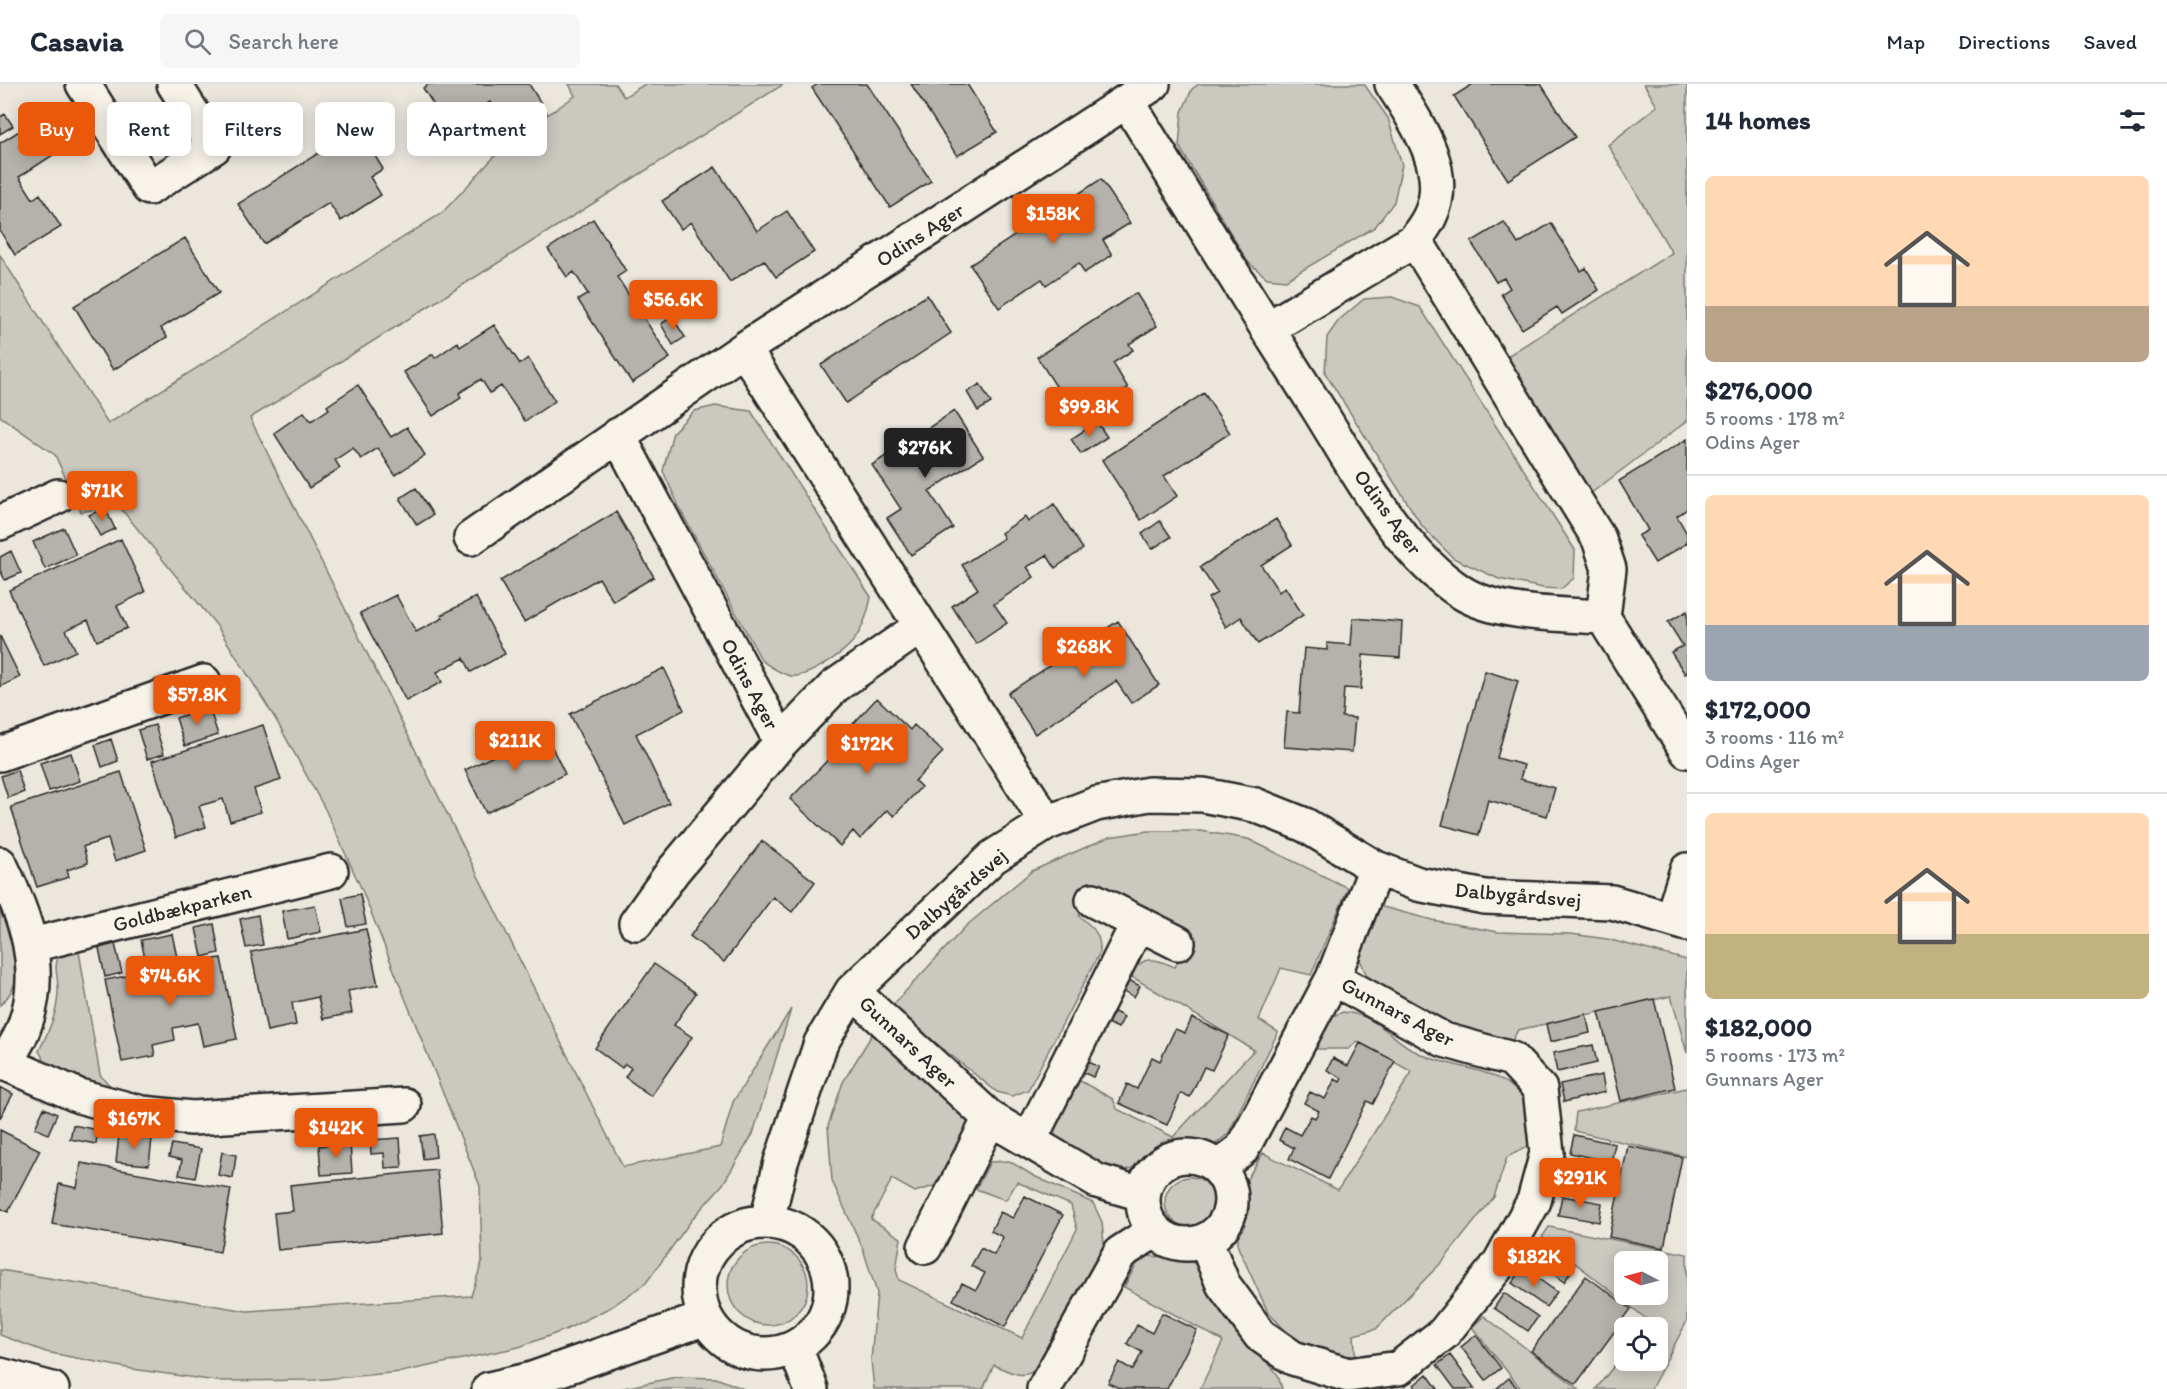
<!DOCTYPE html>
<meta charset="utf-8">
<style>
body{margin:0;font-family:Itim,sans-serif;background:#f6f6f7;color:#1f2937;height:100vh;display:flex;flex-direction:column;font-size:22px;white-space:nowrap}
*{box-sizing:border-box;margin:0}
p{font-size:20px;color:#747a83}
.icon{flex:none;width:33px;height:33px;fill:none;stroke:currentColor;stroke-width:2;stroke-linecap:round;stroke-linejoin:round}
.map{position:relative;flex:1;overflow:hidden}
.details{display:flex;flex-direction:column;background:#fff;width:480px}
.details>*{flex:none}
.hud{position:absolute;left:18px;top:18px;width:570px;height:54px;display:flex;gap:12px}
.needle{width:39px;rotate:276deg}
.controls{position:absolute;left:1614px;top:1167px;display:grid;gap:12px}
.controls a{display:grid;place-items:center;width:54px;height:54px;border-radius:9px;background:#fff;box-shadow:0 3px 15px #0003;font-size:30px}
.price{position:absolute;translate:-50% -51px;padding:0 14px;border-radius:6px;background:#ea580c;color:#fff;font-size:20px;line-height:39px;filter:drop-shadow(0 2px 3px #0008)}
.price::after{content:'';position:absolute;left:50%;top:36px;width:18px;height:14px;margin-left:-9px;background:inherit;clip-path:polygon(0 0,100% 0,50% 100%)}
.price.active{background:#222;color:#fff}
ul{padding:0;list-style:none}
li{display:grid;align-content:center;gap:12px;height:318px;padding:0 18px}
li+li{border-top:2px solid #e0e1e3}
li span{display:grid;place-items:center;height:186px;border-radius:9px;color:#555}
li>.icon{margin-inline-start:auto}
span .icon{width:108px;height:108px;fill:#fffc;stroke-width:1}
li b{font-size:26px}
h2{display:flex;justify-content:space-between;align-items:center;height:72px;padding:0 18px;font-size:26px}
.chip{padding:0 21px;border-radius:9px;background:#fff;box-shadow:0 3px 15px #0003;font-size:21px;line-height:54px}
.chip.active{background:#ea580c;color:#fff}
header{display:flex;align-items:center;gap:36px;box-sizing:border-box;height:84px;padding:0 30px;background:#fff;border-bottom:2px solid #e0e1e3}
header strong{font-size:28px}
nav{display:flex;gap:33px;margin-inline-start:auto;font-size:21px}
.search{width:420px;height:54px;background:#f6f6f7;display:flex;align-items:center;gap:15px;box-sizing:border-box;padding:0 21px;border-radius:9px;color:#747a83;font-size:22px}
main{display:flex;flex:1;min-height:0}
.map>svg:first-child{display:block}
.green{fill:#cbc8bf;stroke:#7b7a75;stroke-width:1.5;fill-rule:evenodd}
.building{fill:#b5b2ab;stroke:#2b2b2b;stroke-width:1.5}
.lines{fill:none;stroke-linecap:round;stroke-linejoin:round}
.street-casing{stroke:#2b2b2b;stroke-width:38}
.street{stroke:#f7f3e8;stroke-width:33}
.labels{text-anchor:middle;stroke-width:6;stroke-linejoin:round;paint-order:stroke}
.street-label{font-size:21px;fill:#2b2b2b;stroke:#f7f3e8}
</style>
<header>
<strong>Casavia</strong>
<div class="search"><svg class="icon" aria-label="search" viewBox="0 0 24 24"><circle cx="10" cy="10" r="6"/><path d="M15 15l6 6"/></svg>Search here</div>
<nav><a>Map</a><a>Directions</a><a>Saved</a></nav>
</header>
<main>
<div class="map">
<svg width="1687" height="1305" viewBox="0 0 1687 1305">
<rect width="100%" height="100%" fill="#ebe7dd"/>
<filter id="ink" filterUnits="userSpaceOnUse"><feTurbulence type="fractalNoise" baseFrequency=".0167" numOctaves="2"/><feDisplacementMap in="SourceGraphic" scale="12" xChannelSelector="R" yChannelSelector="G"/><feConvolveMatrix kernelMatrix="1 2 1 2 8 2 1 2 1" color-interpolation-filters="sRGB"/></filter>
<g filter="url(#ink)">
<path class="green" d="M 569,0 L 615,0 L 624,13 L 645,0 L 784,0 L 250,334 L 623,1083 L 720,1063 L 733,1018 L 791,925 L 753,1050 L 723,1100 L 693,1134 L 646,1199 L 611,1223 L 565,1246 L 519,1263 L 401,1288 L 314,1296 L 217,1297 L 132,1285 L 46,1268 L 0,1251 L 0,1186 L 247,1227 L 471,1212 L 482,1178 L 480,1102 L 362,806 L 325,725 L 275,634 L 217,542 L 118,421 L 81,428 L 55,371 L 0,332 L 0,171 L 108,340 L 442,129 L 508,58 L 575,12 Z
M 1199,0 L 1364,0 L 1388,34 L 1402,81 L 1394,118 L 1375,143 L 1286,196 L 1267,194 L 1247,177 L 1179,62 L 1182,28 L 1192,5 Z
M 1644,0 L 1687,0 L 1687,337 L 1586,413 L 1501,276 L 1672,169 L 1608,61 L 1657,22 Z
M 1392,213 L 1420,223 L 1575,466 L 1574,494 L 1561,505 L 1543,504 L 1499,495 L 1453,474 L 1422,442 L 1325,289 L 1327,253 L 1339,236 L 1364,215 Z
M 715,322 L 751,327 L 871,513 C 868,528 864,543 854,556 C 844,569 808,594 791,592 C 780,590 771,583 762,577 L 681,427 L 663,387 L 673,348 L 694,327 Z
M 1148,747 L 1201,747 L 1248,755 L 1348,804 L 1311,891 L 1281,884 L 1259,936 L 1278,948 L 1228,1050 L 1214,1061 C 1197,1059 1180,1057 1163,1065 C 1142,1074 1137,1091 1108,1085 C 1091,1082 1073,1070 1057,1062 C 1049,1037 1063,1017 1073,993 L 1113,1015 L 1117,1025 L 1173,1053 L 1254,966 L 1129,891 C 1145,870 1153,874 1175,883 L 1190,853 L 1093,803 L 1079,832 C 1093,843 1101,850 1100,868 L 1028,1006 L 1012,1012 L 997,1008 L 891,923 L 966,842 L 1032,787 L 1109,753 Z
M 1379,822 L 1432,836 L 1498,848 L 1571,850 L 1607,855 L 1687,876 L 1687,969 L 1671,912 L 1518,946 L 1508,964 L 1438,942 L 1401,920 L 1367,892 L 1357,869 Z
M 0,824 C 14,857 31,893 0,921 Z
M 78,862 L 100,991 L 120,1012 L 50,987 L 39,967 C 48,948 57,931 58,909 C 59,891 52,887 60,868 Z
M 1343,928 C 1377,931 1386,950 1413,966 C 1445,985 1493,981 1519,1009 C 1530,1020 1532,1046 1531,1061 L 1507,1073 L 1494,1113 L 1443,1177 L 1376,1245 L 1354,1251 L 1356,1278 L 1301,1263 L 1268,1228 L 1238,1163 L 1238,1152 L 1249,1129 L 1247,1095 L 1263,1069 L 1338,1106 L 1412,988 L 1357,957 L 1349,965 L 1311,965 L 1332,932 Z
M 873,949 L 966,1028 L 968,1051 L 934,1102 L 915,1108 L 892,1095 L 871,1135 L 901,1154 L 896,1186 L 899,1196 L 1022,1254 L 1077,1145 L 1071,1121 L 1017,1098 L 1006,1116 L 976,1105 L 990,1078 L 1009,1077 L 1034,1092 L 1093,1119 L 1102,1138 L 1104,1160 L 1042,1283 C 1021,1296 1015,1290 994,1281 L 983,1305 L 874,1305 L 871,1276 L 877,1209 L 863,1165 L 832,1097 L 828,1042 L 843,998 Z
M 1687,1004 L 1687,1073 L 1574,1047 L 1576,1028 Z
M1165 1118a25 25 0 1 1 50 0a25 25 0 1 1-50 0Z
M 1549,1143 L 1687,1170 L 1687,1237 L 1651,1305 L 1596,1305 L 1624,1269 L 1624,1276 L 1658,1276 L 1658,1244 L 1644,1243 L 1649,1237 L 1542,1153 ZM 1624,1178 L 1658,1178 L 1658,1210 L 1624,1210 Z
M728 1201a40 40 0 1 1 80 0a40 40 0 1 1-80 0Z
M 1145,1172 L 1184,1174 L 1208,1186 L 1243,1247 L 1278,1291 L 1282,1305 L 1200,1305 L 1223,1257 L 1124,1203 L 1136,1181 Z
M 1484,1232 L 1579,1305 L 1521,1305 L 1472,1243 Z
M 676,1293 L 716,1294 L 744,1305 L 619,1305 Z"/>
<path class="building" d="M 429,0 L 529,0 L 547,29 L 511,51 L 490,18 L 448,44 L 423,4 Z
M 818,0 L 867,0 L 931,97 L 890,123 L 812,4 Z
M 911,0 L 967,0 L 997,48 L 957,72 Z
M 1473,0 L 1541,0 L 1575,53 L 1508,96 L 1454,12 Z
M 5,30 L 13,42 L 0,50 L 0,33 Z
M 32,39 L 53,71 L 19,93 L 33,115 L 40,110 L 61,143 L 15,171 L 0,147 L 0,59 Z
M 358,44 L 383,85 L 370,93 L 381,111 L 341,137 L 329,119 L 264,160 L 238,120 Z
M 715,83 L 757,147 L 787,127 L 814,168 L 776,193 L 764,176 L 730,198 L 691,138 L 681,145 L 662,117 Z
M 1101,95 L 1130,139 L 1103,156 L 1112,171 L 1084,189 L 1079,179 L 1046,201 L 1042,195 L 999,224 L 970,181 Z
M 593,135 L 626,187 L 617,193 L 670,274 L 632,299 L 578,216 L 588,210 L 574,188 L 567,193 L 548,165 Z
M 1504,138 L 1518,160 L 1551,139 L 1581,187 L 1586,184 L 1599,206 L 1562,230 L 1557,223 L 1522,245 L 1501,210 L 1510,204 L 1504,194 L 1496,198 L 1471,158 Z
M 185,154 L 219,209 L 161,244 L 167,253 L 113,286 L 74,222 Z
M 1136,209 L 1157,242 L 1129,260 L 1133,266 L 1113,279 L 1128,304 L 1078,336 L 1037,273 Z
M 927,211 L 951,249 L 846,319 L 821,281 Z
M 672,233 L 685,253 L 673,261 L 661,240 Z
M 494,241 L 520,280 L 528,274 L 555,317 L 525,337 L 501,302 L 490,309 L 481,295 L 459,309 L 461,314 L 433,332 L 404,288 L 433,270 L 435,274 L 458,258 L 460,263 Z
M 980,300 L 991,319 L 978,327 L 967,308 Z
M 358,301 L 391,353 L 407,343 L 425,371 L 395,391 L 378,364 L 361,375 L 353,364 L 335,376 L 340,384 L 309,404 L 274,349 L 304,328 L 311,337 L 329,325 L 327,322 Z
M 1204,309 L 1230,349 L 1164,392 L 1177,412 L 1141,436 L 1102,376 Z
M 954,327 L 983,372 L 929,407 L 953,444 L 911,471 L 887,434 L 901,425 L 872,381 Z
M 1097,338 L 1107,353 L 1081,370 L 1071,355 Z
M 1687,355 L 1687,425 L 1677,432 L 1687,450 L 1687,459 L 1655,479 L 1638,452 L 1648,446 L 1619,397 Z
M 416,404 L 433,431 L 417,441 L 400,414 Z
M 1054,420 L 1083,465 L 1055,484 L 1047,471 L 1027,483 L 1034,493 L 994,520 L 1007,539 L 976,560 L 952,522 L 978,505 L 962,481 L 1004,454 L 1001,449 L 1025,433 L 1028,438 Z
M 105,424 L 115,445 L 100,452 L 89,431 Z
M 616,428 L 654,493 L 613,517 L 599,494 L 524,538 L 500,497 Z
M 1276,435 L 1292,461 L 1261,481 L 1279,508 L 1285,503 L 1303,531 L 1258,560 L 1241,533 L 1226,543 L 1208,514 L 1217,509 L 1200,483 Z
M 1160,437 L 1171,453 L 1152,465 L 1142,450 Z
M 64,444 L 76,471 L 45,485 L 33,458 Z
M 121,455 L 145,508 L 117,522 L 127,544 L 97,557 L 88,536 L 66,546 L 76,567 L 44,582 L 9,506 Z
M 11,467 L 21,489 L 5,496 L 0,486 L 0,473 Z
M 396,511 L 416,548 L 443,534 L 441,531 L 476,513 L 505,570 L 471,588 L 464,574 L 437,588 L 442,598 L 406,617 L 360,529 Z
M 1687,527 L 1687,589 L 1685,590 L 1671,568 L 1683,562 L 1668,538 Z
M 1353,534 L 1402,538 L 1400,574 L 1363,571 L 1361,605 L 1344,604 L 1342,633 L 1355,634 L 1352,668 L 1284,663 L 1287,628 L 1299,629 L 1304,564 L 1327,566 L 1327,559 L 1351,561 Z
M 1118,537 L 1159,601 L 1131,619 L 1116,597 L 1035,650 L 1008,609 Z
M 0,552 L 20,593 L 0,603 Z
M 664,584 L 684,626 L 636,650 L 669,719 L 625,741 L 570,630 Z
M 1485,587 L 1518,597 L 1497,674 L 1524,681 L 1520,695 L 1555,704 L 1547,732 L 1488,716 L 1479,751 L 1442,741 Z
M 877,614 L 910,646 L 914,641 L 943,668 L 915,697 L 921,703 L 894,732 L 887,726 L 860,755 L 853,747 L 840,762 L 790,715 L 848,655 L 843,651 Z
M 209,623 L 218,651 L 185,662 L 176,634 Z
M 155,641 L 164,670 L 147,675 L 138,646 Z
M 263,641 L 281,696 L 254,705 L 261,728 L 230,737 L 223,715 L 199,722 L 206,743 L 176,753 L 152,677 Z
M 544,647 L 565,690 L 486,729 L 465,686 Z
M 111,655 L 118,677 L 102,683 L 95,661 Z
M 71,669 L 80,697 L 49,707 L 40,679 Z
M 17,686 L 24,708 L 8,714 L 1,692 Z
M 121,688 L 146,766 L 115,777 L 108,755 L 85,762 L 83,763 L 88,779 L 67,786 L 69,793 L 37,803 L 11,723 Z
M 762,757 L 815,798 L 792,828 L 773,813 L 724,878 L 690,852 Z
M 360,810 L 366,840 L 348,843 L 342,814 Z
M 315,821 L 321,848 L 287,855 L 282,827 Z
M 258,831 L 263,861 L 246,864 L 240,835 Z
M 214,840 L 219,869 L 202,873 L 196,844 Z
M 366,845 L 378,901 L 348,907 L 352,929 L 323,935 L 318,913 L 292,919 L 296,941 L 267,947 L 251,868 Z
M 172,850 L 178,878 L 147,884 L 141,856 Z
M 115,860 L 122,889 L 105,893 L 99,864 Z
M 221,874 L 237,955 L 203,962 L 198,939 L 173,944 L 175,956 L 153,961 L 155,972 L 122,978 L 105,896 Z
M 654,880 L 696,909 L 674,941 L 692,953 L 651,1012 L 625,993 L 631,984 L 625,980 L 622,984 L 595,964 Z
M 1125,894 L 1140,902 L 1134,913 L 1120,905 Z
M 1654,915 L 1675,1004 L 1621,1017 L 1599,928 Z
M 1109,925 L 1124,933 L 1118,944 L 1103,937 Z
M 1586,930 L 1590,949 L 1550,958 L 1546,940 Z
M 1192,934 L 1229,951 L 1212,986 L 1204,983 L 1190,1013 L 1181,1009 L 1167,1041 L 1119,1019 L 1127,1000 L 1137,1005 L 1152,973 L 1160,977 L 1175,945 L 1185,949 Z
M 1360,959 L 1395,977 L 1373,1020 L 1367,1017 L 1328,1095 L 1289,1075 L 1294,1064 L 1279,1056 L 1285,1043 L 1300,1051 L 1311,1032 L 1315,1034 L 1319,1027 L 1304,1019 L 1310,1008 L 1325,1015 L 1335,995 L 1340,998 L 1342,994 L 1327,986 L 1333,974 L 1348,982 Z
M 1593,961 L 1597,979 L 1557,988 L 1553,969 Z
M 1083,975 L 1099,983 L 1093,993 L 1078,986 Z
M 1602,991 L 1605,1008 L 1564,1018 L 1560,1000 Z
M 0,1003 L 13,1010 L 0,1034 Z
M 44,1024 L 57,1030 L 48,1050 L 35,1044 Z
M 73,1041 L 98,1046 L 96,1060 L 70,1055 Z
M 0,1046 L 40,1066 L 8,1128 L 0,1124 Z
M 434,1050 L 436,1073 L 423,1075 L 420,1052 Z
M 119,1051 L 152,1055 L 149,1081 L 116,1078 Z
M 1574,1051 L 1615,1060 L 1611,1078 L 1570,1069 Z
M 400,1054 L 402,1083 L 385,1084 L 384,1069 L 371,1070 L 370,1056 Z
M 350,1059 L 352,1089 L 321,1091 L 319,1062 Z
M 172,1060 L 201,1065 L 195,1094 L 179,1091 L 182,1076 L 169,1073 Z
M 1628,1062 L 1682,1073 L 1664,1164 L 1609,1153 Z
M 222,1068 L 236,1071 L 233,1094 L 218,1091 Z
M 81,1079 L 231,1105 L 220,1168 L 52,1140 L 59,1100 L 77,1104 Z
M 1567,1082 L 1608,1090 L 1604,1109 L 1564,1101 Z
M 437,1086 L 443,1149 L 278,1166 L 274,1129 L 293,1127 L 290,1101 Z
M 1025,1112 L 1063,1131 L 1005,1243 L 953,1216 L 962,1199 L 976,1206 L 985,1189 L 971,1182 L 981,1164 L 994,1171 L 1003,1153 L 991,1147 L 1000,1128 L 1013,1134 Z
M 1562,1112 L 1602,1119 L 1599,1138 L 1558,1131 Z
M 1542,1159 L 1574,1184 L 1564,1198 L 1531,1173 Z
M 1523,1184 L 1557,1208 L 1546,1223 L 1512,1199 Z
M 1586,1192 L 1631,1225 L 1576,1300 L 1531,1267 Z
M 1504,1209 L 1538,1233 L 1528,1247 L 1494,1224 Z
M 1162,1229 L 1197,1246 L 1167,1305 L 1121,1305 L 1108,1299 L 1119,1278 L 1133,1286 L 1142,1268 L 1127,1260 L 1137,1241 L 1152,1249 Z
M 1476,1251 L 1501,1284 L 1486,1296 L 1461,1263 Z
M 1450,1271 L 1475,1305 L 1455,1305 L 1437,1281 Z
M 1427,1290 L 1438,1305 L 1417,1305 L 1414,1301 Z
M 1509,1294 L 1518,1305 L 1496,1305 Z"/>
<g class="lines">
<g class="street-casing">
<path id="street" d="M 83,0 L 149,104 L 214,63 L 174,0
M 1392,0 C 1415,36 1452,87 1430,132 C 1426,141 1420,148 1415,156 L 1599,455 L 1609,485 L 1603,533 L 1687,667
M 1127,17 C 1190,120 1252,222 1317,323 C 1356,385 1398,467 1461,508 C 1497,531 1561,530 1603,533
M 1267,245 L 1415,156
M 744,265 L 1047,739
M 618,351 L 781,658
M 0,439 L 58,412
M 471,454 L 744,265 L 1153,0
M 0,670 L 204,598
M 0,780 C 25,832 46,885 24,943 C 20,956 11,968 4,980
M 1093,816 L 1178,859
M 1672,834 L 1687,786
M 636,839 L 673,787 L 781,658 L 835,602 L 920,543
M 32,861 L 331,787
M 852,907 L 990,1034 L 1097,1097 L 1142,1110
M 0,977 L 79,1012 L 142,1029 L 192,1034 L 404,1021
M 1029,1057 L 1138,839
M1143 1116a44 44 0 1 1 88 0a44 44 0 1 1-88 0Z
M 1219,1083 L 1242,1065 L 1333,894 L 1376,784
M 767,1137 L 781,1078 L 821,959 L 852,907 L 993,773 L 1047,739 L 1096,720 L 1149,710 L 1203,711 L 1255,721 L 1305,741 L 1376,784 L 1418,800 L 1485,813 L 1612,818 L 1687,840
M699 1204a66 66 0 1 1 132 0a66 66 0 1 1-132 0Z
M 1205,1156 L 1223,1200 L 1260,1251 L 1293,1274 L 1348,1291 L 1399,1284 L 1444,1249 L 1499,1180 L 1534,1117 L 1547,1069 L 1540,1005 L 1512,975 L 1444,956 L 1333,894
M 925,1163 L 990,1034
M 795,1263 L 811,1305
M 0,1291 L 52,1305
M 489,1305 L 532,1295 L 706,1234
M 1044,1305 L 1120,1169 L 1154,1147"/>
</g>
<use href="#street" class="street"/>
</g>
</g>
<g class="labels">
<g class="street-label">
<text transform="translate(920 151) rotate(-33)" y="7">Odins Ager</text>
<text transform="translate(1388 428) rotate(54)" y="7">Odins Ager</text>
<text transform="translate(750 600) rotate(62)" y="7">Odins Ager</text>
<text transform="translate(956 810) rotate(-41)" y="7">Dalbygårdsvej</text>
<text transform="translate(1518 811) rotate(5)" y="7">Dalbygårdsvej</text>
<text transform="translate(182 824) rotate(-14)" y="7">Goldbækparken</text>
<text transform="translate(1398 928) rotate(28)" y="7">Gunnars Ager</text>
<text transform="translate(908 958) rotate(43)" y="7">Gunnars Ager</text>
</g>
</g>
</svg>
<div class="controls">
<a><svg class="needle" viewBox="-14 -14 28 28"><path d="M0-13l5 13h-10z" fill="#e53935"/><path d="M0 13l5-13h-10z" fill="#747a83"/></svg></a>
<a><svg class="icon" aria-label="locate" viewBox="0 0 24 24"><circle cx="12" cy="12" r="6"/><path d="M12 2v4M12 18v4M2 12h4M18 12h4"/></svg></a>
</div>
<b class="price" style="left:1053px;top:161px">$158K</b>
<b class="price" style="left:673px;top:247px">$56.6K</b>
<b class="price" style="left:1089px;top:354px">$99.8K</b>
<b class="price active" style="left:925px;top:395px">$276K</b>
<b class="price" style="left:102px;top:438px">$71K</b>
<b class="price" style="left:1084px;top:594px">$268K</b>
<b class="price" style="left:197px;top:642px">$57.8K</b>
<b class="price" style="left:515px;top:688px">$211K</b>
<b class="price" style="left:867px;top:691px">$172K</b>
<b class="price" style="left:170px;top:923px">$74.6K</b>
<b class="price" style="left:134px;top:1066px">$167K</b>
<b class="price" style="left:336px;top:1075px">$142K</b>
<b class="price" style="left:1580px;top:1125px">$291K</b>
<b class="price" style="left:1534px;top:1204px">$182K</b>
<div class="hud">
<a class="chip active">Buy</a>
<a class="chip">Rent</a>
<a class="chip">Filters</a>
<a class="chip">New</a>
<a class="chip">Apartment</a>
</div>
</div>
<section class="details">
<h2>14 homes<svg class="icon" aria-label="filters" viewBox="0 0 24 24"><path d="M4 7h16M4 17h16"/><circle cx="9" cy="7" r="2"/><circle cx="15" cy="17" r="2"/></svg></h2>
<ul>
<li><span style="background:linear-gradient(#ffd9b3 70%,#b9a48a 0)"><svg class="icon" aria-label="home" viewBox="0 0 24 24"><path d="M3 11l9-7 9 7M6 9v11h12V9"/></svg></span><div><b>$276,000</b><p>5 rooms · 178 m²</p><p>Odins Ager</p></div></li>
<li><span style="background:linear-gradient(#ffd9b3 70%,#9aa5b1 0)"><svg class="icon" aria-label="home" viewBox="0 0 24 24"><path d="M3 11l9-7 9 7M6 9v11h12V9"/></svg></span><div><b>$172,000</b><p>3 rooms · 116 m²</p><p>Odins Ager</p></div></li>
<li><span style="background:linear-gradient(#ffd9b3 65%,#c2b280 0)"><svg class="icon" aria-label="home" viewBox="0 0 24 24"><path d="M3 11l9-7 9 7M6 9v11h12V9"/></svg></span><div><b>$182,000</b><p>5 rooms · 173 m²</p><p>Gunnars Ager</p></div></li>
</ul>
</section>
</main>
